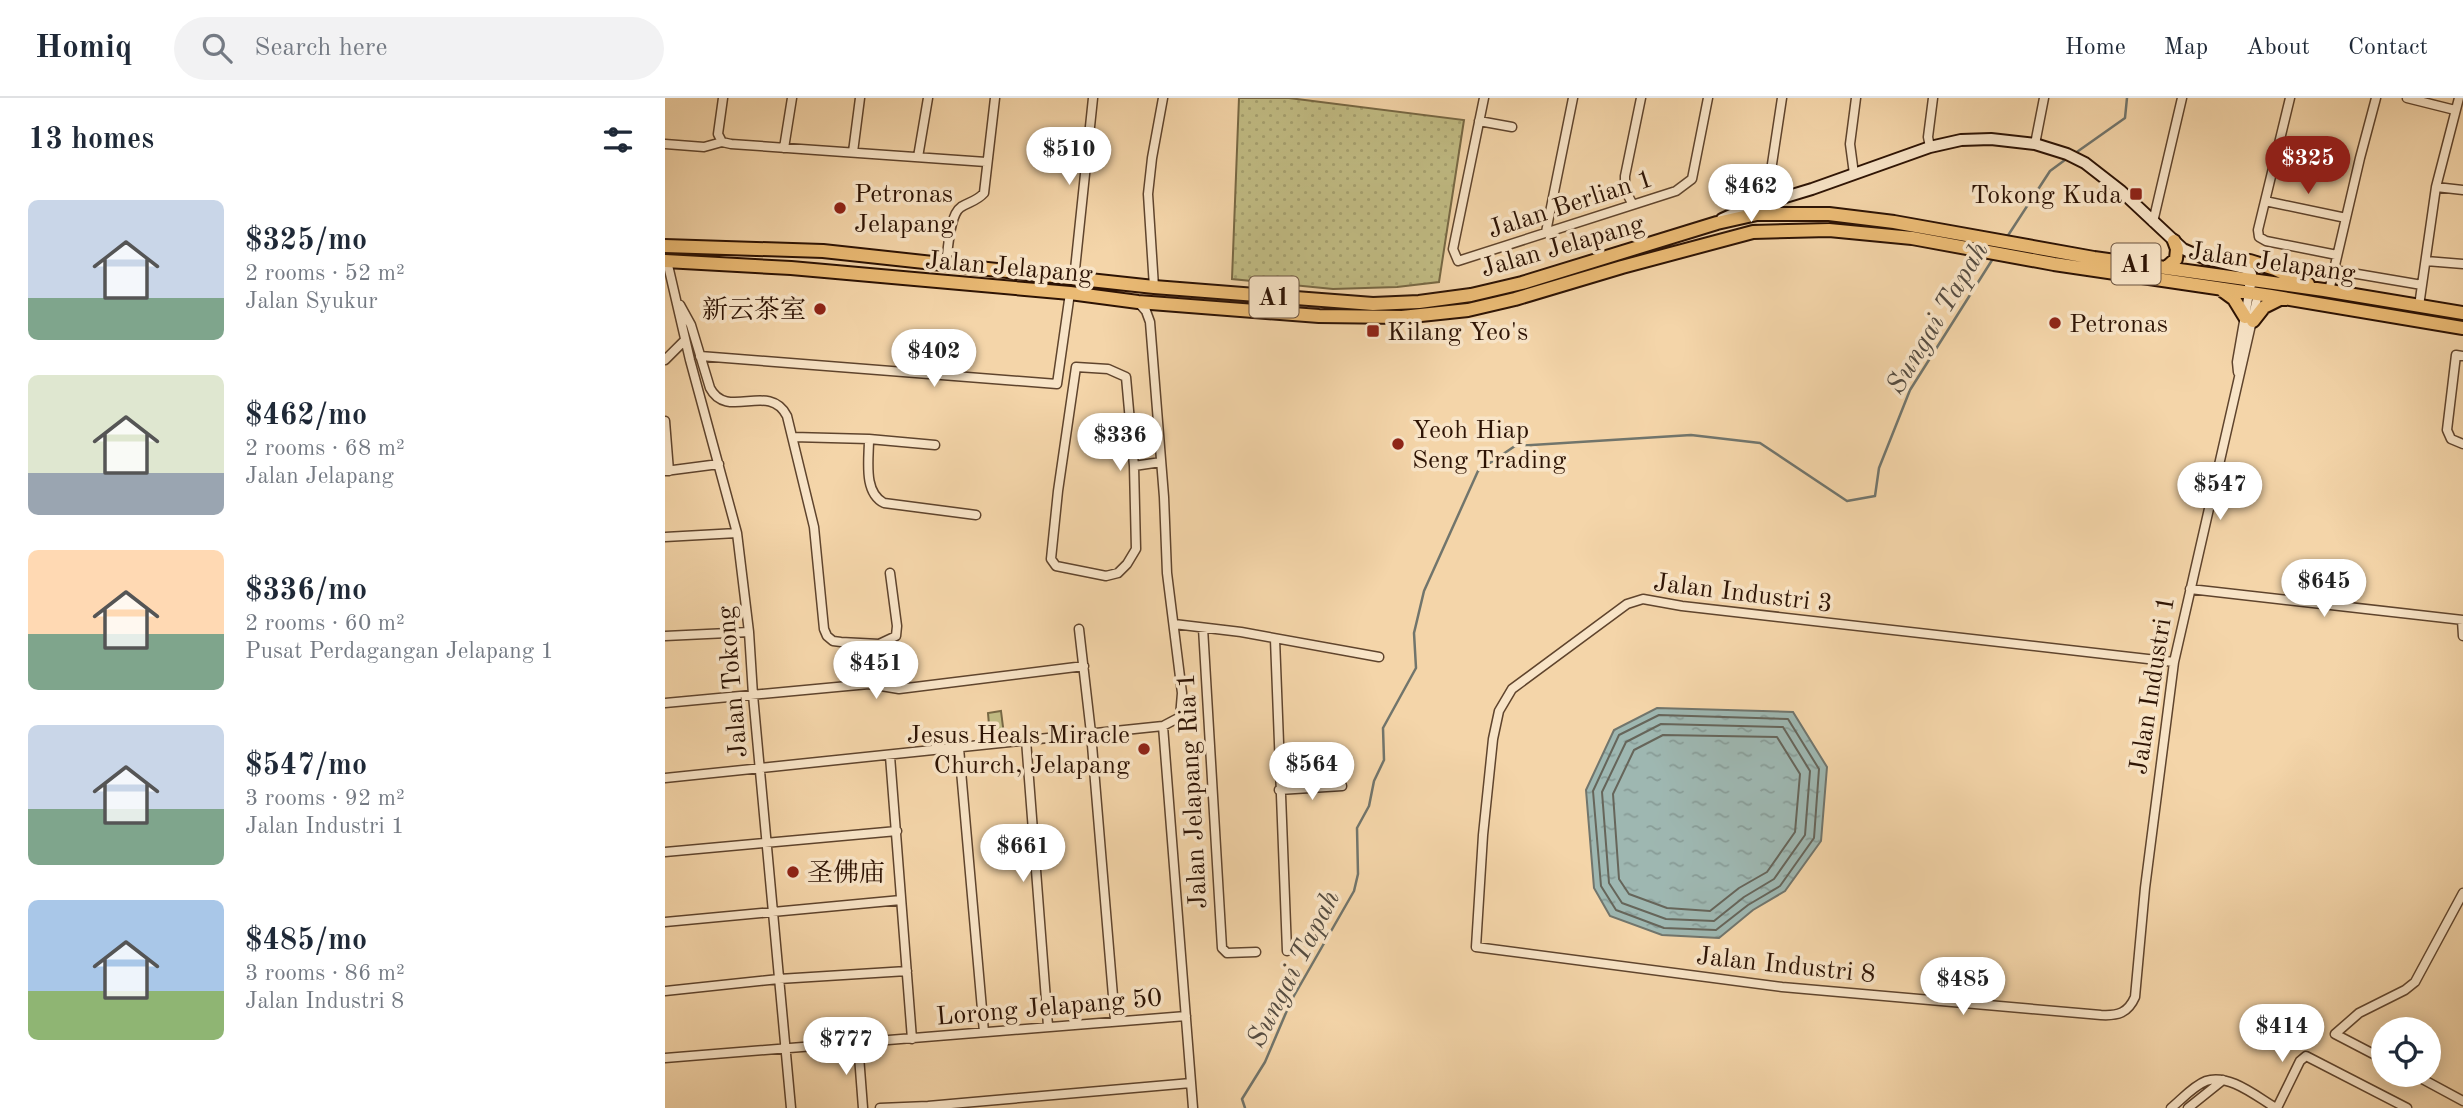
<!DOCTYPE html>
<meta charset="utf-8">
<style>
body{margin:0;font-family:"Old Standard TT","Noto Serif SC",serif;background:#f2f2f3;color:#1f2937;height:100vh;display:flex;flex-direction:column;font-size:26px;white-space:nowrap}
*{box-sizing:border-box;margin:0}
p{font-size:23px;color:#747a83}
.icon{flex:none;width:38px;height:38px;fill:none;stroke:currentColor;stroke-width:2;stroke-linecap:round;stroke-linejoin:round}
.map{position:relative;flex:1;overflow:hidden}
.sheet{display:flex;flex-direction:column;background:#fff;width:665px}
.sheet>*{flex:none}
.buttons{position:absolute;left:1706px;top:919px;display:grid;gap:14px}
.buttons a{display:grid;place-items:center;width:70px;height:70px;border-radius:50%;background:#fff;box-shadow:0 4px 18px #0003;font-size:35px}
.price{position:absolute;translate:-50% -60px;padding:0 16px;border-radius:24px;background:#fff;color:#222;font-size:23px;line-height:46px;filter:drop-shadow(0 2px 4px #0008)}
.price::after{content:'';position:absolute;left:50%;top:42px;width:21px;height:16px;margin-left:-10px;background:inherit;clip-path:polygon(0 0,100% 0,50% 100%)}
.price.selected{background:#8f2418;color:#fff}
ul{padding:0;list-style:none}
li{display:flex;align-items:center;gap:21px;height:175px;padding:0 28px}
li span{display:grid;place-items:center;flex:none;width:196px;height:140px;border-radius:10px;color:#555}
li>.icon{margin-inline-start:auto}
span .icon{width:84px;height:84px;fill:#fffc;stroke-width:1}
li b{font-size:30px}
h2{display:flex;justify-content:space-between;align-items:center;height:84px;padding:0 28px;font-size:30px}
header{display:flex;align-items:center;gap:42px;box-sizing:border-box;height:98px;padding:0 35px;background:#fff;border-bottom:2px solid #e0e1e3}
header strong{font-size:33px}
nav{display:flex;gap:38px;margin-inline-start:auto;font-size:24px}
.search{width:490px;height:63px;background:#f2f2f3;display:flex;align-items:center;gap:18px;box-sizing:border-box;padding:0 24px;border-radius:38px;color:#747a83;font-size:26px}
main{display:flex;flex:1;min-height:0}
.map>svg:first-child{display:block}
.green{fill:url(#green-dots);stroke:#776844;stroke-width:2}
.pitch{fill:#c1bc84;stroke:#776844;stroke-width:2}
.water{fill:url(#water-ripples);stroke:#71756c;stroke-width:2}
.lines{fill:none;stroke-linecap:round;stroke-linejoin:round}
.shore{stroke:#66655a;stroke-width:2}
.stream{stroke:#71756c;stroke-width:2.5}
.street-casing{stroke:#5f442d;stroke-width:11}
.secondary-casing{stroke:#2d1304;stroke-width:14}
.primary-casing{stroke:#2d1304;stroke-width:16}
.street{stroke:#f8e4c7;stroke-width:8}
.secondary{stroke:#f8e4c7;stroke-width:10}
.primary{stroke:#eaba74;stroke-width:12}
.poi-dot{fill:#8f2418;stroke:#f8e4c7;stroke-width:2.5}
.labels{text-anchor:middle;stroke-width:7;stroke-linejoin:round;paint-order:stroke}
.shield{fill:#f8e4c7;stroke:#6a523e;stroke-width:2}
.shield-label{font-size:24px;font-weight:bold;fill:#2d1304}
.poi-label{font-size:26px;fill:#2d1304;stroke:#f8e4c7;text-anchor:start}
.street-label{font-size:26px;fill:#2d1304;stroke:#f8e4c7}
.water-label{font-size:28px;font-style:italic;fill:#554c41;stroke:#f8e4c7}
</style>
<header>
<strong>Homiq</strong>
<div class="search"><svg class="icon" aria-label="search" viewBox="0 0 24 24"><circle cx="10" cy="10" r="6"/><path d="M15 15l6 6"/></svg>Search here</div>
<nav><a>Home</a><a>Map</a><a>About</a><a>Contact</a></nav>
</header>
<main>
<section class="sheet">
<h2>13 homes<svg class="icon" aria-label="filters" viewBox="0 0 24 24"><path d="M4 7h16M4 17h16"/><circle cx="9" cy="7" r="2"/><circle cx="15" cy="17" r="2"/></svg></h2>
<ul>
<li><span style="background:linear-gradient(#c9d6e8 70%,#7fa58c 0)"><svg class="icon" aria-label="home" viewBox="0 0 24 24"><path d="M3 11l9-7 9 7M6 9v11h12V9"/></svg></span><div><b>$325/mo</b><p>2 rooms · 52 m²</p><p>Jalan Syukur</p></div></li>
<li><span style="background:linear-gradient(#dfe7d0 70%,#9aa5b1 0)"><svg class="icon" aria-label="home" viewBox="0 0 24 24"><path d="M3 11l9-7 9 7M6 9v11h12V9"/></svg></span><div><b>$462/mo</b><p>2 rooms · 68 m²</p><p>Jalan Jelapang</p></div></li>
<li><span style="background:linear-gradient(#ffd9b3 60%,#7fa58c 0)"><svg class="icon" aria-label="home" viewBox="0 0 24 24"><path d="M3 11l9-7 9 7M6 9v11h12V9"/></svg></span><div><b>$336/mo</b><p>2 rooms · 60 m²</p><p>Pusat Perdagangan Jelapang 1</p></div></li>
<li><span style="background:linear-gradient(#c9d6e8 60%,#7fa58c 0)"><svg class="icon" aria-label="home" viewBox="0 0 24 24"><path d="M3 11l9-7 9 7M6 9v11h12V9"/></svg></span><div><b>$547/mo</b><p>3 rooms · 92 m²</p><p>Jalan Industri 1</p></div></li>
<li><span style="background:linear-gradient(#a9c7e8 65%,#8fb573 0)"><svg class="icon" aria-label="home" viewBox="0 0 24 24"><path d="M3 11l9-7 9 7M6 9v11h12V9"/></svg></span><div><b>$485/mo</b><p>3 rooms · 86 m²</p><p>Jalan Industri 8</p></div></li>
</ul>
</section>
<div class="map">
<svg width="1798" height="1010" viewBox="0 0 1798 1010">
<defs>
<pattern id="green-dots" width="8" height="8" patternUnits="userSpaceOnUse" patternTransform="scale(1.75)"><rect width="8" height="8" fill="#c1bc84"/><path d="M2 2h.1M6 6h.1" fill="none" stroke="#a6a170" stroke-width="1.8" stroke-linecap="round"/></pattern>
<pattern id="water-ripples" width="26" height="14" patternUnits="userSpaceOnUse" patternTransform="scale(1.75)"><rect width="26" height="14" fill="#9eb7b1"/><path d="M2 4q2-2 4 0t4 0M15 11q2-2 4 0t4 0" fill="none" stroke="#889c97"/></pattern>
</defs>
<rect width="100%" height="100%" fill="#f4d5a9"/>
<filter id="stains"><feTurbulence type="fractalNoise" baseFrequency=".00286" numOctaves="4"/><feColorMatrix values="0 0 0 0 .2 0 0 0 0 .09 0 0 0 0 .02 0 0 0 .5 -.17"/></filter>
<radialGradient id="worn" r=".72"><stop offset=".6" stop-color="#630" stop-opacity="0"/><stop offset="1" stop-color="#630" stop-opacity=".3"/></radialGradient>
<path class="green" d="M 574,0 L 624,0 L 799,22 L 774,184 L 732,189 L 668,191 L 567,181 Z"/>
<path class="pitch" d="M 336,613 L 339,637 L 325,639 L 323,615 Z"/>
<path class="water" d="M 992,610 L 1128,614 L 1162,669 L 1156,743 L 1120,793 L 1088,812 L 1054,840 L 997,837 L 945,818 L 929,790 L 921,692 L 949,632 Z"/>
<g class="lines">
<path class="shore" d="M 994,617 L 1123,621 L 1154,671 L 1149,740 L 1115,788 L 1083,807 L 1051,832 L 999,830 L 951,812 L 936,788 L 928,693 L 954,637 Z
M 996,626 L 1118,629 L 1145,673 L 1140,737 L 1109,781 L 1079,799 L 1049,823 L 1001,821 L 957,805 L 944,785 L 937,694 L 961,644 Z
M 998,637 L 1112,639 L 1135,676 L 1130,734 L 1102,774 L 1074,790 L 1045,813 L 1002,810 L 964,796 L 954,781 L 948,696 L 969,652 Z"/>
<path class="stream" d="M 1409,56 L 1460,20 L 1462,0
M 1342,139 L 1385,73 L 1404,59
M 580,1010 L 577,1001 L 600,964 L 626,903 L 689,793 L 693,776 L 692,730 L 704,708 L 709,683 L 719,662 L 718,630 L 751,570 L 749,535 L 759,493 L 813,373 L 850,348 L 1026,337 L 1095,345 L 1182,403 L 1210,398 L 1214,370 L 1245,292 L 1329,159"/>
<g class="street-casing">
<path id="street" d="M 58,0 L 53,36 L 57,44 L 66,46 L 321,64
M 819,0 L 788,151 L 793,163 L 1011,93 L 1027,81 L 1043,0
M 1625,0 L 1593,132 L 1594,139 L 1601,143 L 1672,157
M 1742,0 L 1790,12
M 814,23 L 847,29
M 0,46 L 39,49 L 57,44
M 1370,46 L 1379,0
M 1265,49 L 1263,39 L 1268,0
M 119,50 L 127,0
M 188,54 L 195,0
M 253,59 L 263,0
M 1189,76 L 1185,46 L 1191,0
M 1771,89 L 1798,92
M 1600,103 L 1681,120
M 1107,104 L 1107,66 L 1117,0
M 967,105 L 960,92 L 960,78 L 976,0
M 1488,124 L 1517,0
M 881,134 L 908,0
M 2,163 L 25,262 L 72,435 L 84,534 L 88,597 L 126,1010
M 1761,163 L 1798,166
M 281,167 C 283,153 284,117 296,109 C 304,104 312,103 319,95 L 330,0
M 1669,172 L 1757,187
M 409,181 L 428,0
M 489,189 L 483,96 L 487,60 L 498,0
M 1664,193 L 1695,60 L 1711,0
M 15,207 L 26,227 L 45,290 C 62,323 104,283 122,318 L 149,429 L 159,531 L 162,538 L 168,543 L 176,544 L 214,546 L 231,538 L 232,528 L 225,475
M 1754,208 L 1771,89 L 1794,0
M 35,258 L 392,286 L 405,195
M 1798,258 L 1791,257 L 1782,332 L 1786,341 L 1798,346
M 0,262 L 20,242
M 411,269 L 443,271 L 461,279 L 469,368 L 471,451 L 462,466 L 453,475 L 441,478 L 391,468 L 386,461 L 393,393 Z
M 1573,274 L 1572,264 L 1584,195
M 0,323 L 4,373
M 128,339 L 204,341 L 270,347
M 204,341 C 204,362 198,394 219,405 L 311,417
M 469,368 L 496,364
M 0,373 L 54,366
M 0,439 L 72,435
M 1525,491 L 1798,522
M 1797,522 L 1798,538
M 509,526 L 576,534 L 714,559
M 538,530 L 557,850 L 562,855 L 591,854
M 414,531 L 426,635 L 450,922
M 0,538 L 84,534
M 610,541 L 622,853
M 1509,564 L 1017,508 L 978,501 L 962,506 L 847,591 L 834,613 L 828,641 L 818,737 L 811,849 L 1117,889 L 1436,917 C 1453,918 1463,915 1470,899 L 1480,790 L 1509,564 L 1593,196
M 0,605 L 204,586 L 234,591 L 419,568
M 498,628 L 528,1010
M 361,642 L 383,928
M 294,650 L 319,934
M 225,658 L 247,941
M 0,680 L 498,628 L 515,619 L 517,595 L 502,475 L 499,399 L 485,224 L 481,213 L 473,204
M 614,692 L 677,688
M 0,754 L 232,733
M 0,824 L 236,802
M 0,893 L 114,881 L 242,873
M 193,945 L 198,1010
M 0,960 L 521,918
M 1718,961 L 1670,936 L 1694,915 L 1740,892 L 1750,884 L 1798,795
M 1748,976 L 1798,1003
M 215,1010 L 263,1008 L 526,985
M 1506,1010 C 1516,1002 1528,988 1541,983 C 1564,975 1592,999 1611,1010
M 1523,1010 L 1558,982
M 1612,1010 L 1635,963 L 1641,958 L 1742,1010"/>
</g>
<g class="secondary-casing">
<path id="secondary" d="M 1057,121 L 1077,112 L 1147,91 L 1265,49 L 1296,42 L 1326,41 L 1370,46 L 1402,56 L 1420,65 L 1456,93 L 1518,151 L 1541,161 L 1583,171 L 1586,176 L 1585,187"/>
</g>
<g class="primary-casing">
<path id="primary" d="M 0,148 L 158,153 L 489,189 L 708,206 L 754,204 L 806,197 L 857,185 L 1052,125 L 1092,116 L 1164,116 L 1229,124 L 1429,160 L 1659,192 L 1798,215
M 0,163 L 126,170 L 405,195 L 473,204 L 654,218 L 737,219 L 803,212 L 850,201 L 957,169 L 1088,134 L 1164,132 L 1247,140 L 1389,166 L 1606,198 L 1798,230
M 1585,163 L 1610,171 L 1643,186
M 1501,170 L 1511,161 L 1512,151 L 1509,143
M 1558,193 L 1569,201 L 1580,219
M 1588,223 L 1599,209 L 1617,200"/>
</g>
<use href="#street" class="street"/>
<use href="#secondary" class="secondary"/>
<use href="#primary" class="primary"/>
</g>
<g class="poi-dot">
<rect x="1464" y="89" width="14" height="14" rx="3.5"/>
<circle cx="175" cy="110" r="7"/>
<circle cx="155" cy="211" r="7"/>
<circle cx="1390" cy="225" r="7"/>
<rect x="701" y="226" width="14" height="14" rx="3.5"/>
<circle cx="733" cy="346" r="7"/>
<circle cx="479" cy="651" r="7"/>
<circle cx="128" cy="774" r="7"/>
</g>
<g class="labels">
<g class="shield">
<rect x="1446.5" y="145.5" width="49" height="41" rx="5"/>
<rect x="584.5" y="178.5" width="49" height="41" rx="5"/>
</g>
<g class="shield-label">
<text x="1471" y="174">A1</text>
<text x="609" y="207">A1</text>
</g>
<g class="poi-label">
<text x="189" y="104">Petronas<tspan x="189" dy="30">Jelapang</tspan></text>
<text x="1457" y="105" text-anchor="end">Tokong Kuda</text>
<text x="141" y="220" text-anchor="end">新云茶室</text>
<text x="1404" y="234">Petronas</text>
<text x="722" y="242">Kilang Yeo's</text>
<text x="747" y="340">Yeoh Hiap<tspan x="747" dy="30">Seng Trading</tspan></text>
<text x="465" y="645" text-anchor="end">Jesus Heals Miracle<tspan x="465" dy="30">Church, Jelapang</tspan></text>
<text x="142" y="783">圣佛庙</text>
</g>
<g class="street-label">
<text transform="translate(905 105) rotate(-18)" y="9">Jalan Berlian 1</text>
<text transform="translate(897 147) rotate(-16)" y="9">Jalan Jelapang</text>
<text transform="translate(1607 163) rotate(8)" y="9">Jalan Jelapang</text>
<text transform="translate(344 168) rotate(5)" y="9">Jalan Jelapang</text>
<text transform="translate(1078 494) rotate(7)" y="9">Jalan Industri 3</text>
<text transform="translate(66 584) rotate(-95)" y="9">Jalan Tokong</text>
<text transform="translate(1486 587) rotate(-81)" y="9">Jalan Industri 1</text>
<text transform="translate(526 693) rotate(-93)" y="9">Jalan Jelapang Ria 1</text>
<text transform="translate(1121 866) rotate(6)" y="9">Jalan Industri 8</text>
<text transform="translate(384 908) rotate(-5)" y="9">Lorong Jelapang 50</text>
</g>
<g class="water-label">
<text transform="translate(1271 219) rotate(-59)" y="10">Sungai Tapah</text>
<text transform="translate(627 870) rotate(-63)" y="10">Sungai Tapah</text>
</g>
</g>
<rect width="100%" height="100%" filter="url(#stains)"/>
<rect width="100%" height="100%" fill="url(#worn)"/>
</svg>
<div class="buttons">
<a><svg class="icon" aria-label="locate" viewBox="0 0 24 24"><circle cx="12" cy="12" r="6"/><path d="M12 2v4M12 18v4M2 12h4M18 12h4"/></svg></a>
</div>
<b class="price" style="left:404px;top:89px">$510</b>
<b class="price selected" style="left:1643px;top:98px">$325</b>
<b class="price" style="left:1086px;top:126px">$462</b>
<b class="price" style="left:269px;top:291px">$402</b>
<b class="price" style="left:455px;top:375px">$336</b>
<b class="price" style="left:1555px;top:424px">$547</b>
<b class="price" style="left:1659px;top:521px">$645</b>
<b class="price" style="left:211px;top:603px">$451</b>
<b class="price" style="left:647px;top:704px">$564</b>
<b class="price" style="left:358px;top:786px">$661</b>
<b class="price" style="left:1298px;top:919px">$485</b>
<b class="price" style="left:1617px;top:966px">$414</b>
<b class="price" style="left:181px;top:979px">$777</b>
</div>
</main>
